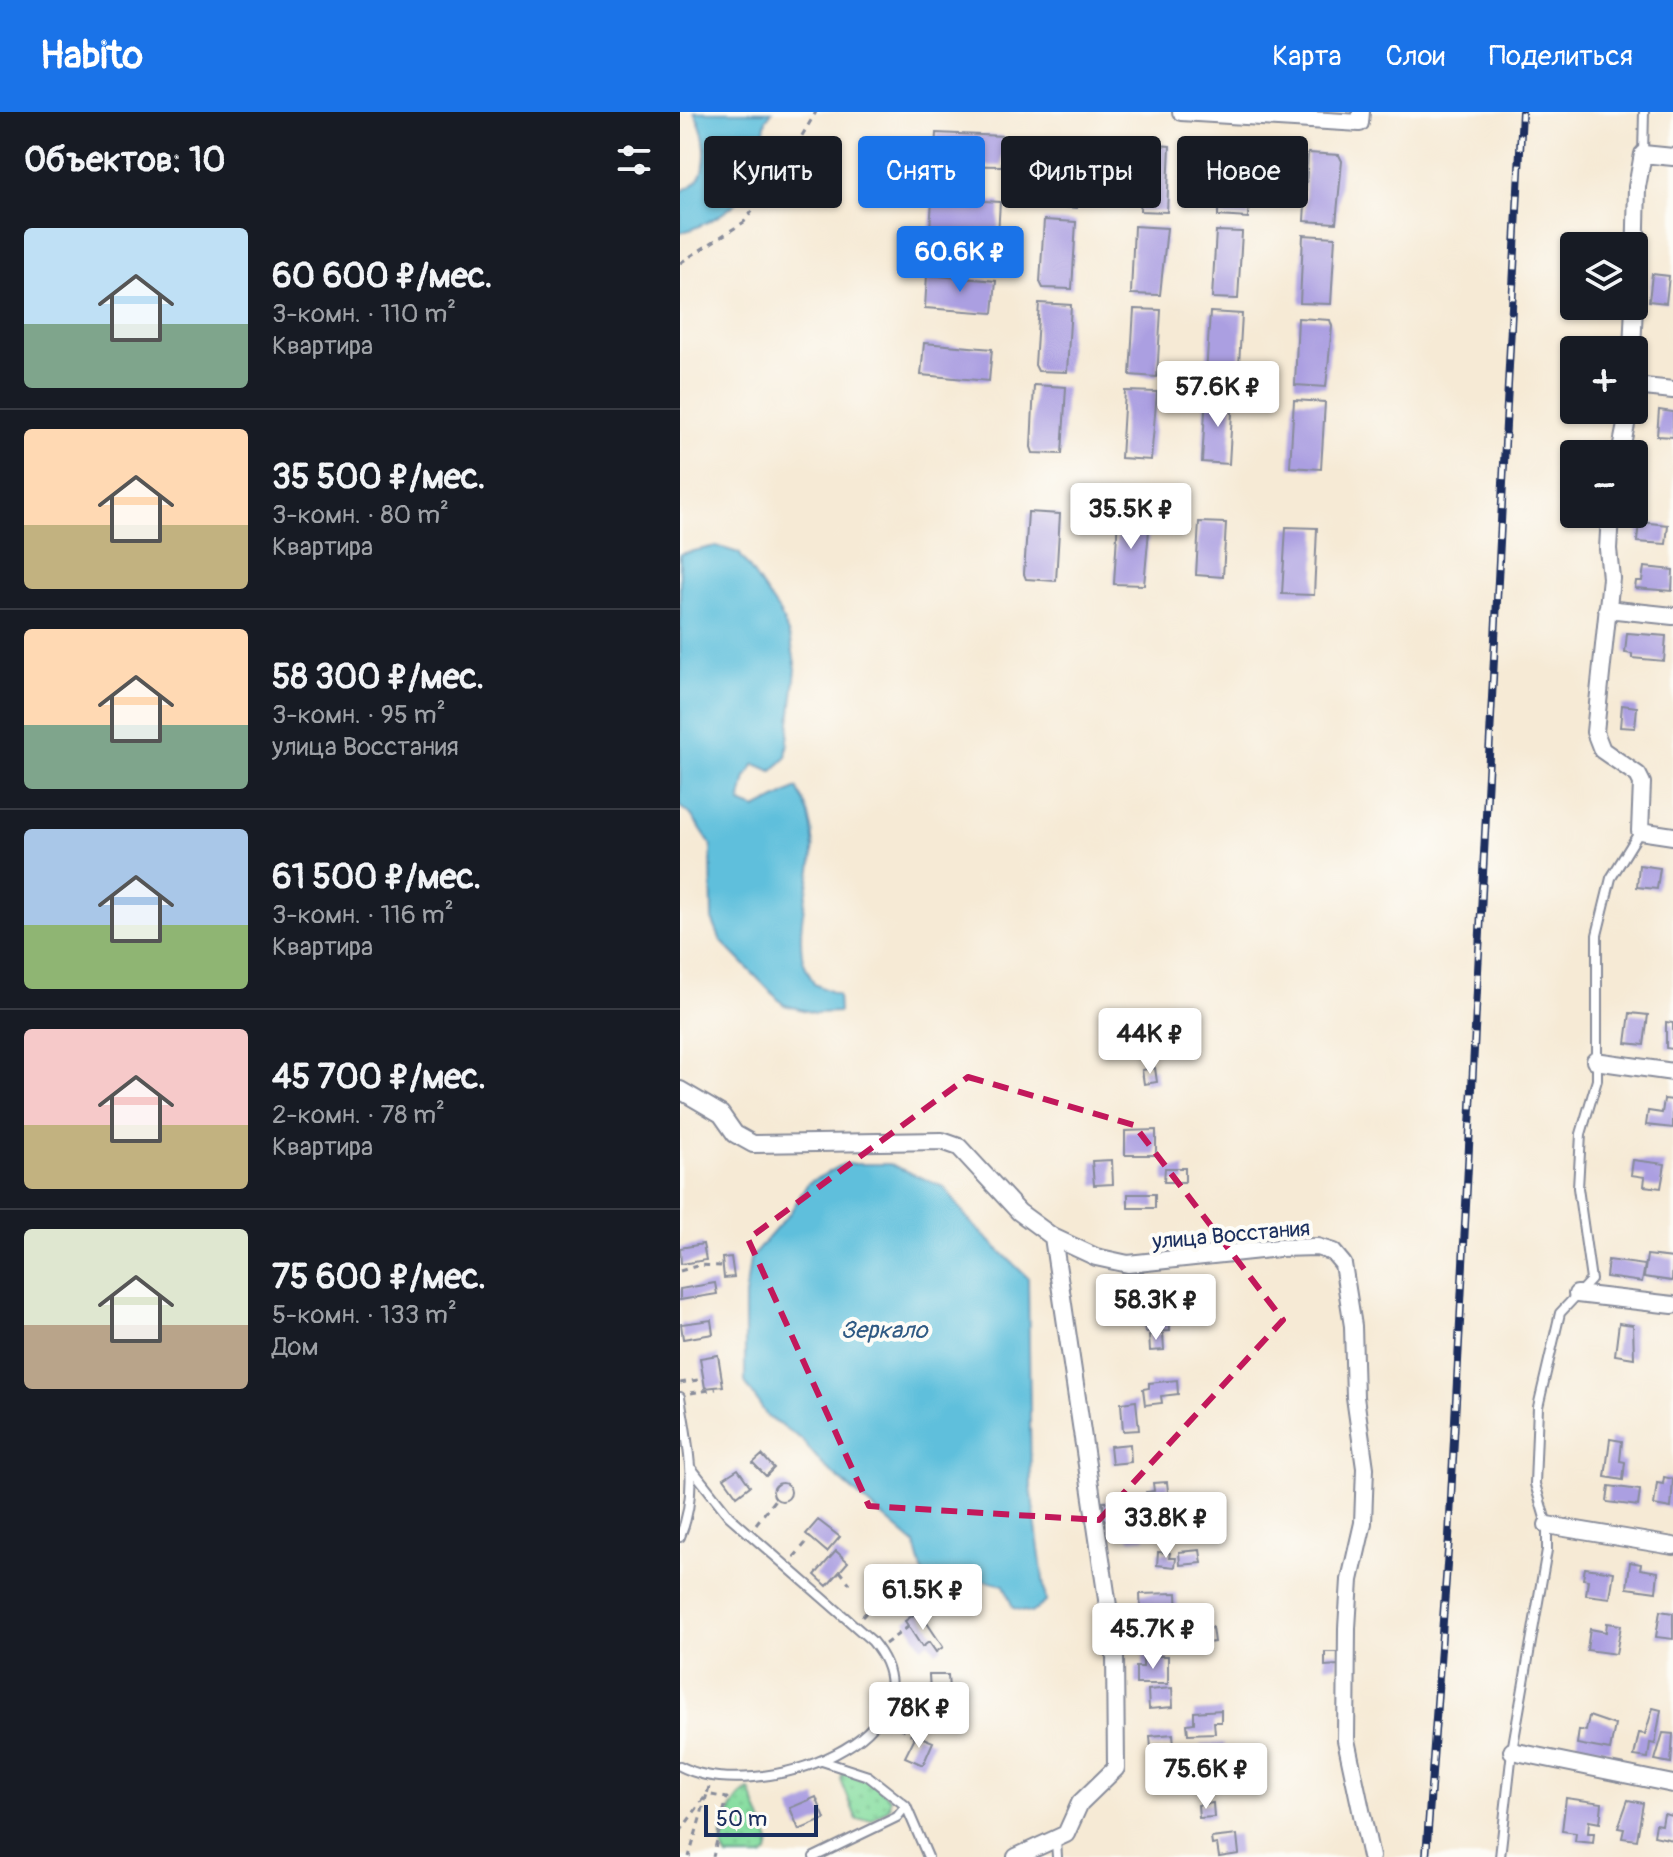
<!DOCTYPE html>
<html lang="ru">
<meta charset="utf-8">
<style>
body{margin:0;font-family:Pangolin,sans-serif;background:#242831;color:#f1f3f6;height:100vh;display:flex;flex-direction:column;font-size:30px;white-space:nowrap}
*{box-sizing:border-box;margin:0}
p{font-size:26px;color:#9ea1a6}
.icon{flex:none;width:44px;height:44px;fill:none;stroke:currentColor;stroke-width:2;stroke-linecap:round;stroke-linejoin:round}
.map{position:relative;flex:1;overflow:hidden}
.side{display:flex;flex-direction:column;background:#171b24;width:680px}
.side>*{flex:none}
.top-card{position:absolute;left:24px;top:24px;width:760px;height:72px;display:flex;gap:16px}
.tools{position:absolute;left:880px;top:120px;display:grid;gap:16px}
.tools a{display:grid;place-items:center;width:88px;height:88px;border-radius:8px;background:#171b24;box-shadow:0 2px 6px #0004;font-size:40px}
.scale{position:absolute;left:24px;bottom:20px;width:114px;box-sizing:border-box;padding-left:8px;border:4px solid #1b2f5e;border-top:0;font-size:22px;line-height:28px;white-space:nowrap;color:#1b2f5e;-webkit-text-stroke:6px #fdfcf7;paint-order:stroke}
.price{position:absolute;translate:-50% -68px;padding:0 18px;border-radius:8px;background:#fff;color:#222;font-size:26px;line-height:52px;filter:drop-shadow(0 2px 4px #0008)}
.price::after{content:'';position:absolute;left:50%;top:48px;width:24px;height:18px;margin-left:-12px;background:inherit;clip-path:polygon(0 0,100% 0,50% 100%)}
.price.selected{background:#1a73e8;color:#fff}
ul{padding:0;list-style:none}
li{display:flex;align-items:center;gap:24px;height:200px;padding:0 24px}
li+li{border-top:2px solid #363941}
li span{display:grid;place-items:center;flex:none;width:224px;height:160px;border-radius:8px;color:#555}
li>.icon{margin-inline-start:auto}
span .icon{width:96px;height:96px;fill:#fffc;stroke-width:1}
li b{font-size:34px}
h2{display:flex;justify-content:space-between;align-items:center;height:96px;padding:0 24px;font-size:34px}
.pill{padding:0 28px;border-radius:8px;background:#171b24;box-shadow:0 2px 6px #0004;font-size:28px;line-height:72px}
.pill.selected{background:#1a73e8;color:#fff}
header{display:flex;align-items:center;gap:48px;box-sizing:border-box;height:112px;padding:0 40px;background:#1a73e8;color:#fff}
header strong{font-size:38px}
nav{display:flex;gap:44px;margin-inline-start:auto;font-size:28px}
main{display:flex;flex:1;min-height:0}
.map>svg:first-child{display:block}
.grass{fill:url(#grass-dots);stroke:#528680;stroke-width:2}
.water{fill:#5ebfdc;stroke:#3c779d;stroke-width:2}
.building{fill:#ab9fe1}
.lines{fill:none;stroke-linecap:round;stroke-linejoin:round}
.service-casing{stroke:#888c9a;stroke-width:12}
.minor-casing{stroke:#888c9a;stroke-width:20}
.path{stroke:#888c9a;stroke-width:3;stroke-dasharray:6 6;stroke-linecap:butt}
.service{stroke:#fff;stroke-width:8}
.minor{stroke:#fff;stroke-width:16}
.rail-casing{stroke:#1b2f5e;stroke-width:8}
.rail{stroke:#fdfcf7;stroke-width:5;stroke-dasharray:15;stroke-linecap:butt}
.marked{fill:none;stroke:#c2185b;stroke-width:6;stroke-dasharray:16 10;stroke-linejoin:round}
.labels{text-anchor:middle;stroke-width:8;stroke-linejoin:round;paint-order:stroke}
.street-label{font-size:22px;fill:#1b2f5e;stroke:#fdfcf7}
.water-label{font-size:24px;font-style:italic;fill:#2f5a84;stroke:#fdfcf7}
</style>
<header>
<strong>Habito</strong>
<nav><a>Карта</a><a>Слои</a><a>Поделиться</a></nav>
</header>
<main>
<section class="side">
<h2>Объектов: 10<svg class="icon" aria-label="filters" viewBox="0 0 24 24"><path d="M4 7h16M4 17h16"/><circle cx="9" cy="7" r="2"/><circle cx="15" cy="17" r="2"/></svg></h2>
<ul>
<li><span style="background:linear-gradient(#bfe0f5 60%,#7fa58c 0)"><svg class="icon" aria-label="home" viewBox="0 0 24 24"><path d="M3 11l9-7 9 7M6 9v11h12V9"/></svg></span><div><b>60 600 ₽/мес.</b><p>3-комн. · 110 m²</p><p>Квартира</p></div></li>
<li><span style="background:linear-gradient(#ffd9b3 60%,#c2b280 0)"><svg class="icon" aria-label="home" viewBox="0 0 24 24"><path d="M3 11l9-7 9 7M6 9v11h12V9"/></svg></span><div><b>35 500 ₽/мес.</b><p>3-комн. · 80 m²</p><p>Квартира</p></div></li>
<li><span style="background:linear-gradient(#ffd9b3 60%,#7fa58c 0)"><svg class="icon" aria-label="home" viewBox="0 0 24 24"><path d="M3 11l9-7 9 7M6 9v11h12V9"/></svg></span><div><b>58 300 ₽/мес.</b><p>3-комн. · 95 m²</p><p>улица Восстания</p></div></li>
<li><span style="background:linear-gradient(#a9c7e8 60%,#8fb573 0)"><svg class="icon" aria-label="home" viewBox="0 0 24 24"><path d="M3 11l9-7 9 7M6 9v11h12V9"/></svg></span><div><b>61 500 ₽/мес.</b><p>3-комн. · 116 m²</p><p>Квартира</p></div></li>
<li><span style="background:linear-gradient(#f6c9c9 60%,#c2b280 0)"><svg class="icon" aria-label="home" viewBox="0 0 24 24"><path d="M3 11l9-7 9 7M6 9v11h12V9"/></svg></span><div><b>45 700 ₽/мес.</b><p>2-комн. · 78 m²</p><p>Квартира</p></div></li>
<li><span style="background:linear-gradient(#dfe7d0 60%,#b9a48a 0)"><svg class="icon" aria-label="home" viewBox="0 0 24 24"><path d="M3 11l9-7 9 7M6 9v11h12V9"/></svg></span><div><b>75 600 ₽/мес.</b><p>5-комн. · 133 m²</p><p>Дом</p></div></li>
</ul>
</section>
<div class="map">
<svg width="993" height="1745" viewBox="0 0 993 1745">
<defs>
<pattern id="grass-dots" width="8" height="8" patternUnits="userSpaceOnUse" patternTransform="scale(2)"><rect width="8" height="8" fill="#88dea1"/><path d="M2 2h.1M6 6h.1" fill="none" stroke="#75bf8d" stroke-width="1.8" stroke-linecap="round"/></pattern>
</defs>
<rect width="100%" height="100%" fill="#fdfcf7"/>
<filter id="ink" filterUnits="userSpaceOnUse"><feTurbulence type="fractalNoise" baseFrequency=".0125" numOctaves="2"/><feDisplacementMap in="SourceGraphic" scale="16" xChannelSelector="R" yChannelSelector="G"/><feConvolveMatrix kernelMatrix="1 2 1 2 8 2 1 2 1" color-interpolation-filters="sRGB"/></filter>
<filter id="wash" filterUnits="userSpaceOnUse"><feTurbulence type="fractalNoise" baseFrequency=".006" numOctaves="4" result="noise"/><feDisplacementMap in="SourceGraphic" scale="32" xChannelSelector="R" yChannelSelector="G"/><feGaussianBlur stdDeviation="1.8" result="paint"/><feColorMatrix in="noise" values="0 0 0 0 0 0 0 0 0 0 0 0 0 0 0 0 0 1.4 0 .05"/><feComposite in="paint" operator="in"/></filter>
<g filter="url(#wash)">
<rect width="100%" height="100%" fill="#f6ead5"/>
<path class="grass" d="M 163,1659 L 188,1666 L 210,1686 L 209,1696 L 192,1708 L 177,1708 L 161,1668 Z
M 70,1678 L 90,1730 L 88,1741 L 83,1745 L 47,1745 C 33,1727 51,1686 70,1678 Z"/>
<path class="water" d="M 14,0 L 92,0 L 86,8 C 82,25 82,48 75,65 C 63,94 27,113 0,121 L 0,80 C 5,77 13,74 17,69 C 31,51 25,18 14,0 Z
M 36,434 L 59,441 L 100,501 L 111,529 L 116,557 L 106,646 L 92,659 L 75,652 L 66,665 L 60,691 L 76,697 L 117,676 C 155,741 114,780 122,843 C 123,852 130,863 134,872 L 158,883 L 159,900 L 135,901 L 104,893 L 41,829 L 32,807 L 31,733 L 11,703 L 0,695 L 0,442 Z
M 164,1052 L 210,1052 L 264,1075 L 291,1111 L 348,1166 L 351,1377 L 366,1490 L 351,1501 L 333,1496 L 324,1473 L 301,1468 L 285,1492 L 266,1489 L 245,1470 L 235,1432 L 143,1353 L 121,1327 L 87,1304 L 65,1270 L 65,1185 L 70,1147 L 110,1101 L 128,1071 Z"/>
<g id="blocks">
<path class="building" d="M 256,21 L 323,24 L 322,54 L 254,53 Z
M 369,26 L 401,28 L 397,96 L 367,94 L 365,89 Z
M 464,32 L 490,34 L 487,100 L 460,99 Z
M 539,36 L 571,38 L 568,106 L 538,104 Z
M 628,41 L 659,43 L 662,49 L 656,111 L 624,109 Z
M 258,86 L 320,90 L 318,122 L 250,118 L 252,89 Z
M 364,108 L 396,110 L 392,177 L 363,176 L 360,170 Z
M 454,114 L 487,116 L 480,183 L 451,182 Z
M 536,119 L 562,120 L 558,187 L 532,186 Z
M 623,123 L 655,125 L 651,192 L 620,191 Z
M 972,162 L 989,164 L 986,191 L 969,189 Z
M 247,163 L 316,169 L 313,201 L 245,196 Z
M 359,191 L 391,193 L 387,260 L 358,259 L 355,253 Z
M 454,197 L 481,198 L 477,265 L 450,263 Z
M 530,200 L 562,202 L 558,270 L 529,268 L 526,263 Z
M 618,206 L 650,208 L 652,214 L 646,275 L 615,273 Z
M 244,231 L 312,237 L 309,269 L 241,263 Z
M 354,273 L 386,275 L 382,342 L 353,341 L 351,335 Z
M 445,279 L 477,280 L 471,348 L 441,346 Z
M 526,283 L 553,284 L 549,352 L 522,350 Z
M 614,288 L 645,290 L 641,357 L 610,355 Z
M 979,298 L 993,300 L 993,325 L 977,324 Z
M 348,400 L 380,402 L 376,469 L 346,467 L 344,462 Z
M 438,405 L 470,407 L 464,473 L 434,472 Z
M 519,410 L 546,411 L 543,465 L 516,463 Z
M 959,410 L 988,413 L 986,432 L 957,430 Z
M 606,415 L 637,416 L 634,483 L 602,482 Z
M 964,455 L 993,458 L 992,479 L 955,476 L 956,469 L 962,469 Z
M 947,521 L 986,524 L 984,549 L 952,546 L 952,542 L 945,541 Z
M 942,593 L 957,595 L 955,616 L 940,615 Z
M 959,753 L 980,756 L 977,777 L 957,775 Z
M 950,901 L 968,903 L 964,933 L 946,931 Z
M 986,910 L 993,911 L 993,937 L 986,936 Z
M 475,956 L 477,970 L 464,972 L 462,958 Z
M 984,987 L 993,988 L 993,1016 L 966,1013 L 968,999 L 982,1001 Z
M 476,1018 L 476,1043 L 445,1043 L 445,1019 Z
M 432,1048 L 433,1072 L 414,1073 L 412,1049 Z
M 953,1048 L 985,1052 L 981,1076 L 964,1074 L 965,1065 L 951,1063 Z
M 485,1056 L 505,1056 L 505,1070 L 484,1070 Z
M 448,1082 L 475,1082 L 475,1096 L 448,1096 Z
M 23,1132 L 26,1148 L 1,1152 L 0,1136 Z
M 967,1143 L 993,1146 L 992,1169 L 964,1165 Z
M 51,1145 L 54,1165 L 44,1166 L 42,1146 Z
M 928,1148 L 965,1153 L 962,1170 L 926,1165 Z
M 35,1171 L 37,1182 L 0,1188 L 0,1177 Z
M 443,1177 L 458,1177 L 458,1189 L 443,1189 Z
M 489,1194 L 490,1219 L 465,1220 L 464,1207 L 475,1206 L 474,1195 Z
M 31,1208 L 33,1222 L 3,1227 L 1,1212 Z
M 939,1211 L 953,1213 L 954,1246 L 935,1243 Z
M 483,1222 L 484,1238 L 470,1239 L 469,1223 Z
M 38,1243 L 43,1274 L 25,1276 L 20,1246 Z
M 497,1268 L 498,1282 L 481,1284 L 482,1291 L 465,1293 L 463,1277 L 469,1276 L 469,1271 Z
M 456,1289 L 459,1318 L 443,1319 L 441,1291 Z
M 930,1327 L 942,1329 L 940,1349 L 945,1350 L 943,1368 L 925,1365 Z
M 450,1332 L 451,1350 L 432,1352 L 430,1334 Z
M 82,1343 L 94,1356 L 86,1364 L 73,1351 Z
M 58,1357 L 70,1374 L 57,1384 L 44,1366 Z
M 984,1365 L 993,1367 L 991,1396 L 974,1393 L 977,1371 L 983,1372 Z
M 487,1370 L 489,1388 L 467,1390 L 466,1380 L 474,1379 L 473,1371 Z
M93 1380a9 9 0 1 1 18 0a9 9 0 1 1-18 0Z
M 929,1374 L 960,1378 L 958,1394 L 927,1390 Z
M 438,1389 L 439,1407 L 424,1408 L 423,1390 Z
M 464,1407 L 466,1426 L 450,1428 L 442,1410 Z
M 138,1408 L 160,1425 L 147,1440 L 126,1422 Z
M 520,1438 L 522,1451 L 500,1453 L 499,1440 Z
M 156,1439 L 168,1450 L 147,1474 L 135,1463 Z
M 478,1440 L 490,1441 L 489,1446 L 496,1446 L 495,1455 L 477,1453 Z
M 950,1450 L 961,1452 L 960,1457 L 978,1460 L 976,1480 L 947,1476 Z
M 905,1456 L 934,1460 L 930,1486 L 906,1483 L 908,1468 L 903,1467 Z
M 206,1463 L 221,1477 L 206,1495 L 190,1481 Z
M 497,1481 L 498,1504 L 461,1505 L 460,1482 Z
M 239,1499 L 263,1535 L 256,1540 L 249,1530 L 242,1535 L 225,1509 Z
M 980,1499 L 993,1501 L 993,1527 L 976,1525 Z
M 927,1511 L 941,1513 L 936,1542 L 907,1538 L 910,1517 L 926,1520 Z
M 532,1515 L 534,1530 L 508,1533 L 506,1517 Z
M 645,1540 L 658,1540 L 658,1553 L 645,1554 Z
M 463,1544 L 488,1544 L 488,1572 L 456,1572 L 456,1555 L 463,1555 Z
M 249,1563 L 268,1563 L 270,1593 L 251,1594 Z
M 492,1576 L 493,1595 L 469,1597 L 468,1578 Z
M 973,1596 L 981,1598 L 975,1632 L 970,1631 L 968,1646 L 954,1644 L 959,1621 L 965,1622 Z
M 541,1598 L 541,1610 L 534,1610 L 535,1621 L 508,1622 L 507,1612 L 514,1611 L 514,1600 Z
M 909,1604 L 935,1613 L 930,1638 L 897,1632 L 899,1618 L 906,1619 Z
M 983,1621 L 993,1622 L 991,1651 L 975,1648 Z
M 493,1622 L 494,1633 L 471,1636 L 470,1624 Z
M 236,1623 L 253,1630 L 243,1653 L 225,1645 Z
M 544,1631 L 545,1649 L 522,1651 L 520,1633 Z
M 136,1685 L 145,1707 L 119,1718 L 110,1696 Z
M 886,1686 L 922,1691 L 920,1711 L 909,1709 L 908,1721 L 914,1721 L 913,1731 L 895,1729 L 896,1721 L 882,1719 Z
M 948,1688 L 963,1691 L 957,1728 L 942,1726 L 944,1717 L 938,1716 Z
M 533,1691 L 534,1705 L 519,1706 L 518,1693 Z
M 984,1702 L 993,1704 L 993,1728 L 974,1724 L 976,1712 L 982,1713 Z
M 557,1723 L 559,1742 L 539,1745 L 537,1732 L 532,1733 L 531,1726 Z"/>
</g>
</g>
<g filter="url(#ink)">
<use href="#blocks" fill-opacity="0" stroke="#888c9a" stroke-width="2"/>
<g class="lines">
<g class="service-casing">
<path id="service" d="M 963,42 L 964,0
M 0,1285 C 8,1333 19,1379 0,1425
M 0,1654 C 78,1695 271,1623 192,1529 L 49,1404 L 12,1357
M 226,1694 L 248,1745
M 376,1728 L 377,1745
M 134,1745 L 217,1705 L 226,1694 L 188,1664 L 142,1649
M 820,1745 L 832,1639 L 867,1438 L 867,1413 L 855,1372 L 858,1295 L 880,1201 L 911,1168 L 898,1076 L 901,1022 L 917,968 L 917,823 L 931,766 L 960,719"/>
</g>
<g class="minor-casing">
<path id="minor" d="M 501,0 L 680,11 L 681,0
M 954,190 L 957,75 L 963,42 L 993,45
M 952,238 L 954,194
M 955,274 L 993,278
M 940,342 L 949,298
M 930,402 L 928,437 L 931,466 L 915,620 L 922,638 L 958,663 L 962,671 L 960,719 L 993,724
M 927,497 L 993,504
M 915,949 L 993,960
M 0,978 L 41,1002 L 55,1022 L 73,1032 L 262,1029 L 279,1035 L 339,1100 L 373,1125 L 416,1145 L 448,1152 L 599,1136 L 637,1135 L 653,1140 L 663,1152 L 673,1214 L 675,1285 L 685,1356 L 683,1411 L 670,1468 L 667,1516 L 666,1628 L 691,1745
M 897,1182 L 993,1193
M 867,1413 L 993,1434
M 832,1639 L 993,1672
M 336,1745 L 386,1722 L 400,1691 L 436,1656 L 435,1541 L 373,1125"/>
</g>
<path class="path" d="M 0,151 L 64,110 L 95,69 L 136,0
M 0,1159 L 20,1153 L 43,1154
M 0,1271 L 24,1267
M 11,1281 L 36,1277
M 76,1412 L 96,1386
M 114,1445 L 130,1426
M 160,1459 L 170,1472
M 182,1505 L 198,1488
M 205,1532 L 228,1515
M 220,1577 L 250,1580
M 209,1610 L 235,1625
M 29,1675 L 27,1682 L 47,1686 L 33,1745
M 0,1720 L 27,1682 L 9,1745"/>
<use href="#service" class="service"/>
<use href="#minor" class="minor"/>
<g class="rail-casing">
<path id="rail" d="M 746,1745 L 769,1425 L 842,0"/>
</g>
<use href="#rail" class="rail"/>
</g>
</g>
<path class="marked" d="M 288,965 L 454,1013 L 603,1208 L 419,1408 L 189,1394 L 68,1127 Z"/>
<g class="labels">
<g class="street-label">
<text transform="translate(551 1122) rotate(-5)" y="8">улица Восстания</text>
</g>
<g class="water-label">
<text x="204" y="1226">Зеркало</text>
</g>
</g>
</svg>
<div class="tools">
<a><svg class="icon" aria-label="layers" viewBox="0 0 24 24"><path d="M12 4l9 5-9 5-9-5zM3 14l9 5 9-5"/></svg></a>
<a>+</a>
<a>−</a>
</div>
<div class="scale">50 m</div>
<b class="price selected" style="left:280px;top:182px">60.6K ₽</b>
<b class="price" style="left:538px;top:317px">57.6K ₽</b>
<b class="price" style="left:451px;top:439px">35.5K ₽</b>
<b class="price" style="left:470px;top:964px">44K ₽</b>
<b class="price" style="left:476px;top:1230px">58.3K ₽</b>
<b class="price" style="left:486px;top:1448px">33.8K ₽</b>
<b class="price" style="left:243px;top:1520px">61.5K ₽</b>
<b class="price" style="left:473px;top:1559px">45.7K ₽</b>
<b class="price" style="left:239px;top:1638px">78K ₽</b>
<b class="price" style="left:526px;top:1699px">75.6K ₽</b>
<div class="top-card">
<a class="pill">Купить</a>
<a class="pill selected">Снять</a>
<a class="pill">Фильтры</a>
<a class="pill">Новое</a>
</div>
</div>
</main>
